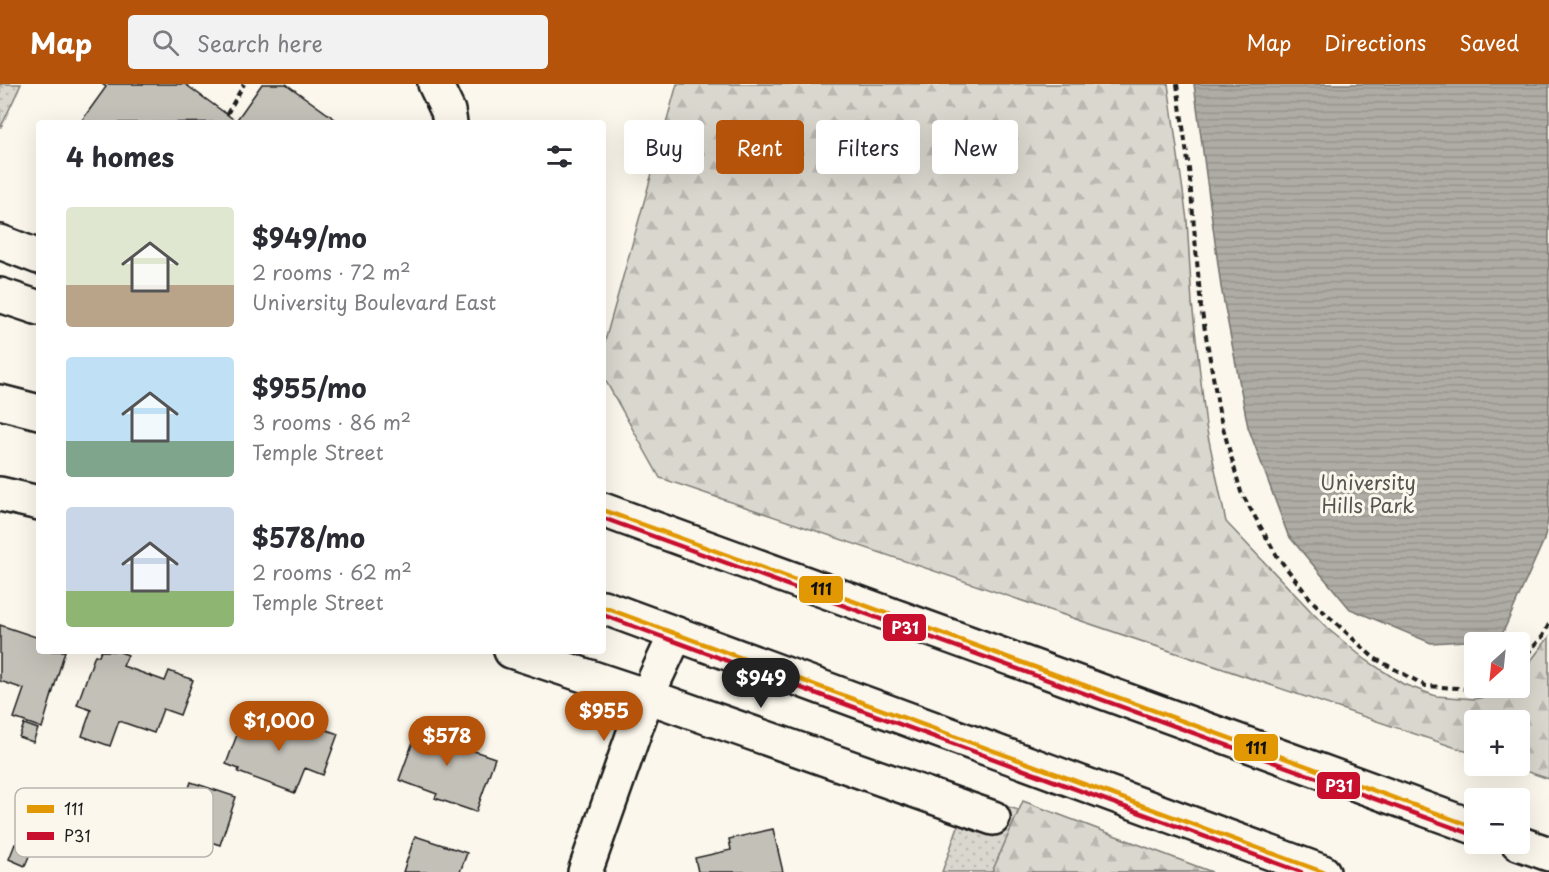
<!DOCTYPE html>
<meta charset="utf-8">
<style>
body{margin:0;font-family:"Playpen Sans",sans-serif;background:#f2f2f3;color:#2b2b33;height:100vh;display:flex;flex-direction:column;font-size:22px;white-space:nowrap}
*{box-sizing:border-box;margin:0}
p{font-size:20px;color:#7c7c81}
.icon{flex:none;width:33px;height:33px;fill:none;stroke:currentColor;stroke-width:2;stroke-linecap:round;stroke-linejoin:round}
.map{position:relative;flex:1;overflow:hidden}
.drawer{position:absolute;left:36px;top:36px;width:570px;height:534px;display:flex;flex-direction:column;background:#fff;border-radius:6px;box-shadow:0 6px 24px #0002}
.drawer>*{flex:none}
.top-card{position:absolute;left:624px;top:36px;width:570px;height:54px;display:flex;gap:12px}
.needle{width:39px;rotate:207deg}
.fabs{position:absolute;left:1464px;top:548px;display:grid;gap:12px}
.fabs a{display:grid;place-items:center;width:66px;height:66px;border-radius:6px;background:#fff;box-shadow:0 6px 24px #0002;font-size:30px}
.price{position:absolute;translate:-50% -51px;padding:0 14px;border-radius:21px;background:#b45309;color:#fff;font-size:20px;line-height:39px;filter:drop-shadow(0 2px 3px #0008)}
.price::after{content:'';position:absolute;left:50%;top:36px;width:18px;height:14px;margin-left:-9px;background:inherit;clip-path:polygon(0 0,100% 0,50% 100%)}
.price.current{background:#222;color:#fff}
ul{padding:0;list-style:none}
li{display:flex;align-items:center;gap:18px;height:150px;padding:0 30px}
li span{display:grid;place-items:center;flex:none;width:168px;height:120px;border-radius:6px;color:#555}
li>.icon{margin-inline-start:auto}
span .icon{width:72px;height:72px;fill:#fffc;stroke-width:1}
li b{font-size:26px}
h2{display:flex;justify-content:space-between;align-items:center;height:72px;padding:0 30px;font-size:26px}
.chip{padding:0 21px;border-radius:6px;background:#fff;box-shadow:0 6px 24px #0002;font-size:21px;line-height:54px}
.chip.current{background:#b45309;color:#fff}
header{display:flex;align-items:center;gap:36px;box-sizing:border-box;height:84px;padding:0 30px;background:#b45309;color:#fff}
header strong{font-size:28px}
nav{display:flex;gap:33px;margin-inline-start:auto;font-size:21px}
.search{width:420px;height:54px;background:#f2f2f3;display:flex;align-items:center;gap:15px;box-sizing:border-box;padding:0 21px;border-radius:6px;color:#7c7c81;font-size:22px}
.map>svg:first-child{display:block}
.grass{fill:url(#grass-dots);stroke:#7b7a75;stroke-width:1.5}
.forest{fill:url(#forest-firs);stroke:#7b7a75;stroke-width:1.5}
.water{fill:url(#water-rules);stroke:#74726e;stroke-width:1.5}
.building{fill:#c3c0b8;stroke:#1c1c1c;stroke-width:1.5}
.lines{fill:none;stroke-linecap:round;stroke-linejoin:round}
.minor-casing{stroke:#1c1c1c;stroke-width:38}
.major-casing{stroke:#1c1c1c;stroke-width:38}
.path{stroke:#1c1c1c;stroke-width:4;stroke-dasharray:6 4.5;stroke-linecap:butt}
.minor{stroke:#fbf7ec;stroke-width:33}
.major{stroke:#fbf7ec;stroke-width:33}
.bus-1-casing{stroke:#fbf7ec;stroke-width:9}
.bus-2-casing{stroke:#fbf7ec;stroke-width:9}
.bus-1{stroke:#e19803;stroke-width:4.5}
.bus-2{stroke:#c8102e;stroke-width:4.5}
.labels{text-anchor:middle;stroke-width:6;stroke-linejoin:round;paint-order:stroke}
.park-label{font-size:20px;fill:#555451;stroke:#fbf7ec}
.key{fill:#fbf7ec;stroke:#b8b5ae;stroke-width:1.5}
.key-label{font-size:16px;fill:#1c1c1c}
.line-badge{stroke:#fbf7ec;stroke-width:2}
.badge-label{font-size:16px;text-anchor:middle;font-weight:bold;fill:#fff}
.pale-badge-label{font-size:16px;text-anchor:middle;font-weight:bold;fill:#111}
</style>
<header>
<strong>Map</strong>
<div class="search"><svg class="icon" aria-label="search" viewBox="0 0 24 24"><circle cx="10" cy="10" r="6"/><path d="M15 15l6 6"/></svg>Search here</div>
<nav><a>Map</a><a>Directions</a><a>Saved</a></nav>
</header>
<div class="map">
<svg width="1549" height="788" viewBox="0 0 1549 788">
<defs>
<pattern id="grass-dots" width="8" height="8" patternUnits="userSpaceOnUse" patternTransform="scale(1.5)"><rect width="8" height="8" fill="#dad7ce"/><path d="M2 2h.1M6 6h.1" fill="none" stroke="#bab8b0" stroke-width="1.8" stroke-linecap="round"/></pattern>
<pattern id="forest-firs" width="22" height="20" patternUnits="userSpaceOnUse" patternTransform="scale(1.5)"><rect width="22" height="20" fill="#dad7ce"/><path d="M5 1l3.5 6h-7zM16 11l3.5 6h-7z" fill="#bab8b0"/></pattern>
<pattern id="water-rules" width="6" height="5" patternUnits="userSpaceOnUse" patternTransform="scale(1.5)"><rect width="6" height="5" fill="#afaca5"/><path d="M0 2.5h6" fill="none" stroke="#96938d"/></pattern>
</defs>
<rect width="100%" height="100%" fill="#fbf7ec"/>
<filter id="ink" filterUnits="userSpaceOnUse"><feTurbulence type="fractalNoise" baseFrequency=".0167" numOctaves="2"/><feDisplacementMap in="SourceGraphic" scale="12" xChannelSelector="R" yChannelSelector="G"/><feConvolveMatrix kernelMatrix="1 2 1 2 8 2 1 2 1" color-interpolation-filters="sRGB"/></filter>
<g filter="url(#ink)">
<path class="grass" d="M 0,0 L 21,0 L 1,43 L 0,43 Z
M 969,711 L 1028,729 L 1190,788 L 942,788 Z"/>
<path class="forest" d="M 677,0 L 1168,0 L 1187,136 L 1192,219 L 1206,342 L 1226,438 L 1328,545 L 1366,576 L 1403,600 L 1436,612 L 1475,615 L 1498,610 L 1506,603 L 1520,603 L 1520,591 L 1549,553 L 1549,695 L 1507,681 L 1520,681 L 1520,636 L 1474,636 L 1474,670 L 660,394 L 603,292 L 603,264 Z
M 1023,717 L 1212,788 L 992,788 Z"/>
<path class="water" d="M 1194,0 L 1549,0 L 1549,432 L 1544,456 L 1500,555 L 1431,559 L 1350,525 L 1288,451 L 1248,343 L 1221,203 Z"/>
<path class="building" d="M 102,0 L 185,0 L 236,37 L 262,0 L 286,0 L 339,38 L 80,39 L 106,3 Z
M 0,541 L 39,554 L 39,567 L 65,567 L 42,644 L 14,634 L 24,605 L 0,597 Z
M 101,567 L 117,567 L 128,571 L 123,582 L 165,597 L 169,587 L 193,596 L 180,631 L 163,625 L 154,649 L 119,637 L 110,662 L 82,652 L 91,626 L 77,621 L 95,571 L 99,572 Z
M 246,627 L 313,651 L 316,642 L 338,650 L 323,691 L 305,684 L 295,709 L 238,688 L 239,685 L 226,680 Z
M 421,636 L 463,651 L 459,662 L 495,674 L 476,728 L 435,714 L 437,710 L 399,696 Z
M 24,640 L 38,645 L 33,658 L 19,653 Z
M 191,698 L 236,713 L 220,761 L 174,746 Z
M 773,745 L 783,788 L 698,788 L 695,774 L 731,766 L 729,755 Z
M 415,752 L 467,769 L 460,788 L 403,788 Z
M 15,760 L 31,767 L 25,782 L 9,775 Z"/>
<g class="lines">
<g class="minor-casing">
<path id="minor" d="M 435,0 L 448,27 L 450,39
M 0,158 L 39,173
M 0,410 L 39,419
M 511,567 L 647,612 L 993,734
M 585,788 L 647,612 L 676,550"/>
</g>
<g class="major-casing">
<path id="major" d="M 0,211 L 39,224
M 0,318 L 39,328
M 603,426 L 1474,743
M 603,523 L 1323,788
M 1518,759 L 1549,770"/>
</g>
<path class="path" d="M 1177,0 L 1189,85 L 1201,223 L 1220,333 L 1241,408 L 1277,472 L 1312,517 L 1374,574 L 1426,602 L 1472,605 L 1478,603
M 227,30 L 244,0
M 1520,578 L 1543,552 L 1549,540"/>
<use href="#minor" class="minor"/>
<use href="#major" class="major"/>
<g class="bus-1-casing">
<path id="bus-1" d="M 603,426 L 1474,743
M 603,523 L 1323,788"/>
</g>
<g class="bus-2-casing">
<path id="bus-2" d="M 603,434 L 1471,750
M 603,531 L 1301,788"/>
</g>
<use href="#bus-1" class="bus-1"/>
<use href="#bus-2" class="bus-2"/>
</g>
</g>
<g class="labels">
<g class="park-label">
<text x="1368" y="406">University<tspan x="1368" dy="23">Hills Park</tspan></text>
</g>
</g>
<rect x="15" y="704" width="198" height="69" rx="9" class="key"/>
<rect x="27" y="721" width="27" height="8" fill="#e19803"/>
<rect x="27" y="748" width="27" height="8" fill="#c8102e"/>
<g class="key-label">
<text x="64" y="731">111</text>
<text x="64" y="758">P31</text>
</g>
<g class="line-badge">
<rect x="798" y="491" width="46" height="29" rx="6" fill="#e19803"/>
<rect x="882" y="529" width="45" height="29" rx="6" fill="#c8102e"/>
<rect x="1233" y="649" width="46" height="29" rx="6" fill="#e19803"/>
<rect x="1316" y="687" width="45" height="29" rx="6" fill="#c8102e"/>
</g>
<g class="badge-label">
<text x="905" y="550">P31</text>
<text x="1339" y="708">P31</text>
</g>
<g class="pale-badge-label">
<text x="821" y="511">111</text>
<text x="1256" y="670">111</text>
</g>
</svg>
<div class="fabs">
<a><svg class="needle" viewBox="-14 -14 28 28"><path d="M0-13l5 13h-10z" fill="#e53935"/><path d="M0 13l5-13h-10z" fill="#7c7c81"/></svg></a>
<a>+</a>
<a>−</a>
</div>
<b class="price current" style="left:761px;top:625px">$949</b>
<b class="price" style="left:604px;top:658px">$955</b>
<b class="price" style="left:279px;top:668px">$1,000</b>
<b class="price" style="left:447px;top:683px">$578</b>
<div class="top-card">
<a class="chip">Buy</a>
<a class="chip current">Rent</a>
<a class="chip">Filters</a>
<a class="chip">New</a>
</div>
<section class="drawer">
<h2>4 homes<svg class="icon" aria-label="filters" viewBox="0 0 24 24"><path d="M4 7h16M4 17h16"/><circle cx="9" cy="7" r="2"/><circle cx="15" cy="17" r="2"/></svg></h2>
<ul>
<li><span style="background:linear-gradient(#dfe7d0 65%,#b9a48a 0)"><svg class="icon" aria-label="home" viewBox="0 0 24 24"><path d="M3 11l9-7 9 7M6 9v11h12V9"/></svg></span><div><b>$949/mo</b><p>2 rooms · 72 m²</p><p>University Boulevard East</p></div></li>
<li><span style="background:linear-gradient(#bfe0f5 70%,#7fa58c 0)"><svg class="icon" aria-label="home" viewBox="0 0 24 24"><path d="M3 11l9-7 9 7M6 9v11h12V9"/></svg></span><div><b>$955/mo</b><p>3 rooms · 86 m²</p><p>Temple Street</p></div></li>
<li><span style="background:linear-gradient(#c9d6e8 70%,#8fb573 0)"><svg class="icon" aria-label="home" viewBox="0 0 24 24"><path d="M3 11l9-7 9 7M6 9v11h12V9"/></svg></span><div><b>$578/mo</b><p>2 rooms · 62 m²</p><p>Temple Street</p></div></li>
</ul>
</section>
</div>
